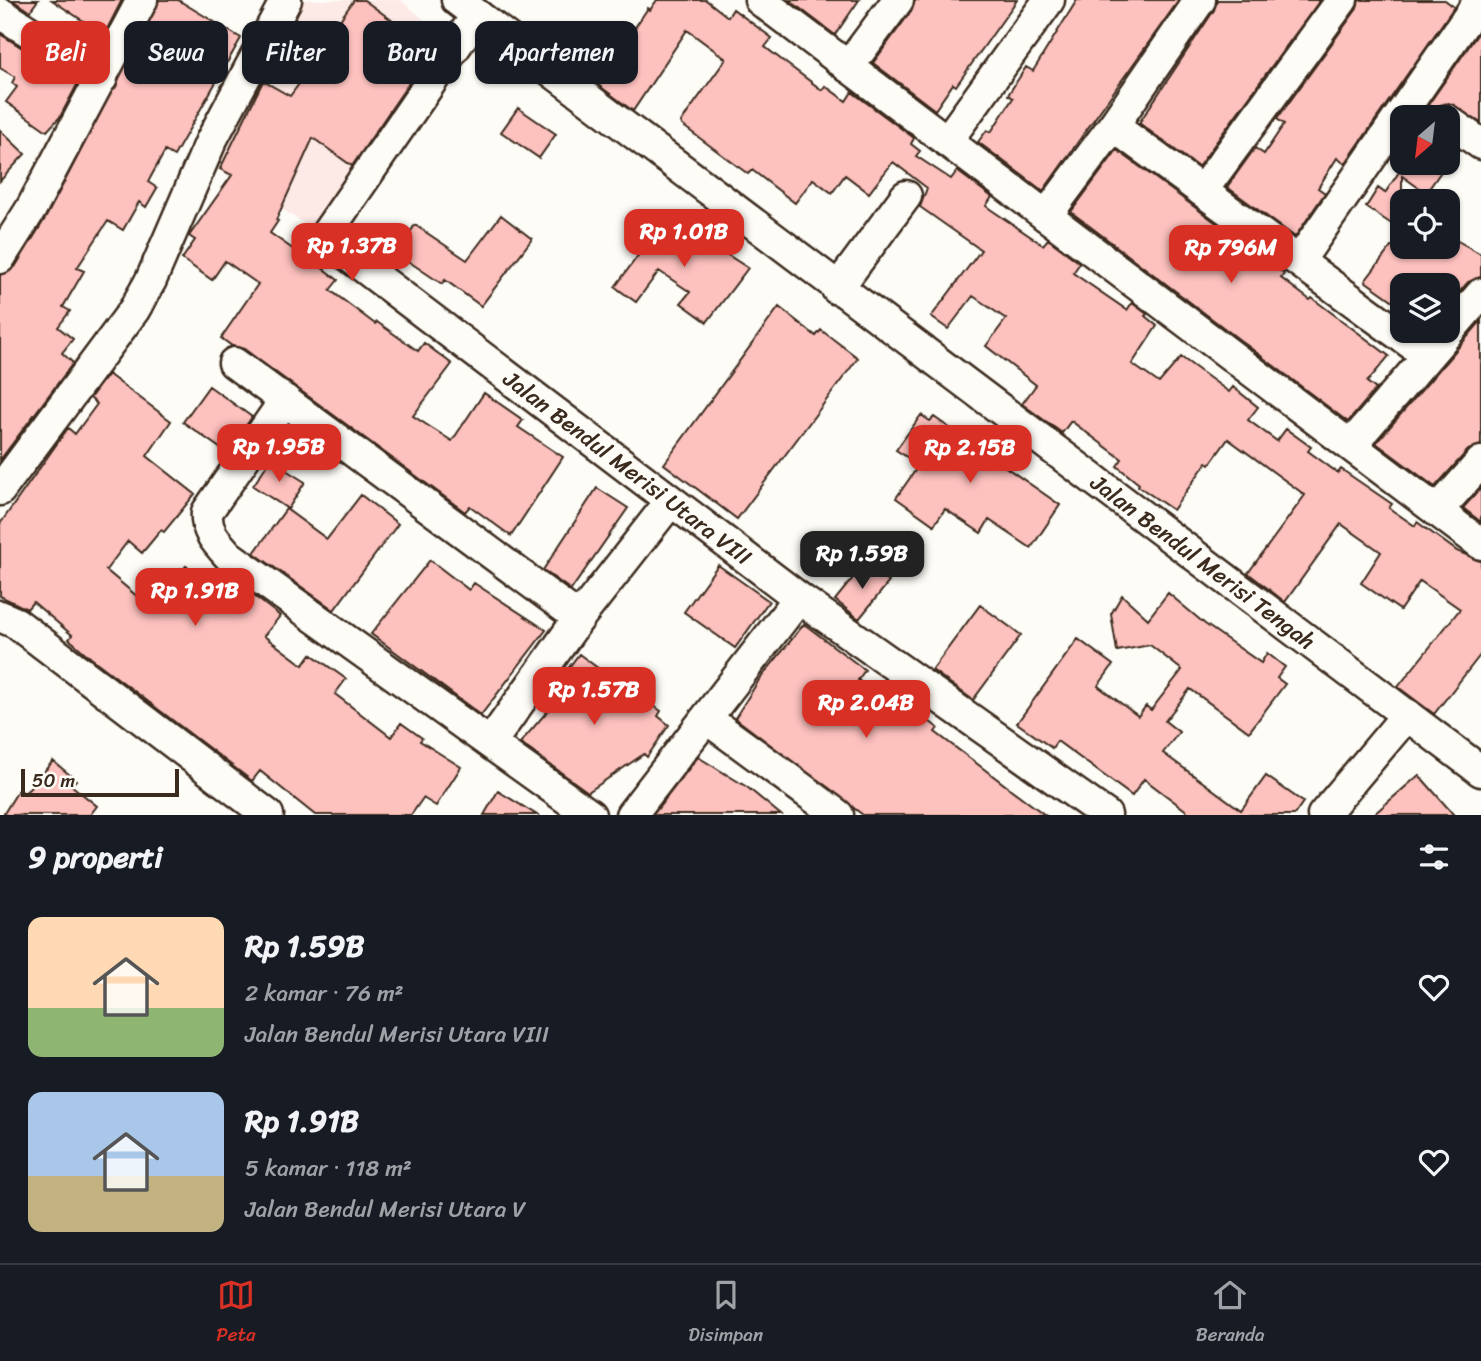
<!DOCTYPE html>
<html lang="id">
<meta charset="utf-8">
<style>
body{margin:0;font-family:Sriracha,sans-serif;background:#20242c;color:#f1f3f6;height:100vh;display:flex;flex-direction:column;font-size:26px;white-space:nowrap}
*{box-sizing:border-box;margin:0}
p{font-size:23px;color:#9ea1a6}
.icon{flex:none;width:38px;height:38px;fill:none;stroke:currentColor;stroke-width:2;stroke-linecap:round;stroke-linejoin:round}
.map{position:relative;height:815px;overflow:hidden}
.sheet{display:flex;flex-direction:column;background:#171b24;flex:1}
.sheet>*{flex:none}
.guide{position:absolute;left:21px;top:21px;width:700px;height:63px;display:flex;gap:14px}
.needle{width:46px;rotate:208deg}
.fabs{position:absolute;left:1390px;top:105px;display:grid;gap:14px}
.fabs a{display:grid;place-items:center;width:70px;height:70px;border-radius:14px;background:#171b24;box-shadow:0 2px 5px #0004;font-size:35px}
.scale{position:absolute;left:21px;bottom:18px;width:158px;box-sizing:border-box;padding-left:7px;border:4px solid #3b2a1e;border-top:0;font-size:19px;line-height:24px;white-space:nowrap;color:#3b2a1e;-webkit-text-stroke:5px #fdfcf7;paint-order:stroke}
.price{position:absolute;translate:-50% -60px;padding:0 16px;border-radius:14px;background:#d93025;color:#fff;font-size:23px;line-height:46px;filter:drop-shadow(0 2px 4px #0008)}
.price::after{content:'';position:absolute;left:50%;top:42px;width:21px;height:16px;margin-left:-10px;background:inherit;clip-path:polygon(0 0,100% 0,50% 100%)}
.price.active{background:#222;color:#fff}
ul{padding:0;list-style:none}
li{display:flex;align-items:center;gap:21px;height:175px;padding:0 28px}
li span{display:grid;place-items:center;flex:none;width:196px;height:140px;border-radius:14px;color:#555}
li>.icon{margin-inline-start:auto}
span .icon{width:84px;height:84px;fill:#fffc;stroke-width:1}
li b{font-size:30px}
h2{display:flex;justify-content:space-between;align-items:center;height:84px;padding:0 28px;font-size:30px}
.pill{padding:0 24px;border-radius:14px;background:#171b24;box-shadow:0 2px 5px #0004;font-size:24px;line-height:63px}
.pill.active{background:#d93025;color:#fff}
.menu{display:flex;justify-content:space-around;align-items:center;height:98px;border-top:2px solid #363941;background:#171b24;font-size:19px;color:#9ea1a6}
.menu a{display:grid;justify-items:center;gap:4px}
.menu .active{color:#d93025}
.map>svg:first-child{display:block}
.built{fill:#fdeae6}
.building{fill:#fdc1be;stroke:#3b2a1e;stroke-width:2}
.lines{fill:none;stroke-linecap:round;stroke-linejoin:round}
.minor-casing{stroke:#3b2a1e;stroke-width:35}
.minor{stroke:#fdfcf7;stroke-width:30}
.labels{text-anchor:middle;stroke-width:5;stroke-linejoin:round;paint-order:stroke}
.street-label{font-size:23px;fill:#3b2a1e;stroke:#fdfcf7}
</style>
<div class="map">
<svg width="1481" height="815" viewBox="0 0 1481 815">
<rect width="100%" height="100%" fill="#fdfcf7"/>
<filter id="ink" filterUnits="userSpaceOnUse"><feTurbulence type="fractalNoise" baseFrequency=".0143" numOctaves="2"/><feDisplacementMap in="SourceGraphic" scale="14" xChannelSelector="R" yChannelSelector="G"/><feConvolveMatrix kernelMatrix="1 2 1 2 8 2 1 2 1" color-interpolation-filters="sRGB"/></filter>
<g filter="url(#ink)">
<path class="built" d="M 289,0 L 401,0 L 438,32 L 437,64 L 312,228 L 212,166 Z"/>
<path class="building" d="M 12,0 L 38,0 L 30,11 Z
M 52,0 L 122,0 L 104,35 Z
M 159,0 L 178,0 L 241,38 L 174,156 L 165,151 L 148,182 L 157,188 L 146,207 L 139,202 L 123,230 L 108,221 L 77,268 L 84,271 L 63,307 L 70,311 L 58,327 L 73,339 L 62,353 L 73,363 L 0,460 L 0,275 L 15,267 L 46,217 Z
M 354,0 L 364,0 L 423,43 L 415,54 L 424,61 L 352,166 L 313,138 L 276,220 L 278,221 L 270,233 L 300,254 L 301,252 L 338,280 L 330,290 L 375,324 L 377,322 L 418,351 L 424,343 L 452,364 L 413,416 L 452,441 L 484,393 L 523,420 L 518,427 L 563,457 L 511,536 L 470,506 L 465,512 L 244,349 L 232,346 L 221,338 L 258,284 L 225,261 L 212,280 L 182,259 L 195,240 L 189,236 L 232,175 L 220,169 L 263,81 L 290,96 L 339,30 L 335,27 Z
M 657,0 L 706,0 L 728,17 L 733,9 L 772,38 L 765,47 L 787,64 L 822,90 L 825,86 L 846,101 L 852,92 L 914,138 L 911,144 L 920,151 L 916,156 L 951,179 L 957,171 L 992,197 L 986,206 L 993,211 L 1043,245 L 1048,239 L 1080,263 L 1073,273 L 1127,310 L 1132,303 L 1147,314 L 1145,316 L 1157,326 L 1132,364 L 1159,383 L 1181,357 L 1229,392 L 1233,387 L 1258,407 L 1248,420 L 1277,441 L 1286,429 L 1311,447 L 1308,451 L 1338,473 L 1341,469 L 1392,504 L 1389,508 L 1415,526 L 1417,522 L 1457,551 L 1481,561 L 1481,654 L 1434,714 L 1398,687 L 1460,609 L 1420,581 L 1400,610 L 1361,583 L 1381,552 L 1341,524 L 1285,602 L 1248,573 L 1305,495 L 1228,439 L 1210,464 L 1207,462 L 1173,510 L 1138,486 L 1139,484 L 1117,466 L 1122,459 L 1071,421 L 1062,433 L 1022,404 L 1036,385 L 986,346 L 1006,319 L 973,296 L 948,329 L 931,317 L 981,250 L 920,207 L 927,188 L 893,162 L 869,193 L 845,175 L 832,193 L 813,179 L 795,203 L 752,170 L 748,174 L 682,125 L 681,122 L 726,59 L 687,30 L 633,111 L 597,84 L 648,8 L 650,10 Z
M 789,0 L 859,0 L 835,35 Z
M 915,0 L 1017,0 L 956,86 L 953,84 L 935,110 L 873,63 L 912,10 Z
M 1077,0 L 1179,0 L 1043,191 L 978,142 L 987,130 L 991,132 L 1013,98 L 1008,95 L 1026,67 L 1033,71 Z
M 1217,0 L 1320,0 L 1198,167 L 1139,123 L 1214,10 Z
M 1359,0 L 1445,0 L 1454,7 L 1345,164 L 1337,158 L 1318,188 L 1325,193 L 1295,237 L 1227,187 L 1255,148 L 1264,154 L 1284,124 L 1277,119 L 1356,10 Z
M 1479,32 L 1481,33 L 1481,123 L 1449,103 L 1434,109 L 1428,105 Z
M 0,34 L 78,83 L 60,117 L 47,131 L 6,102 L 17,87 L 12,83 L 15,77 L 0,68 Z
M 518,108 L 556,134 L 539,158 L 501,132 Z
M 0,130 L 25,154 L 0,181 Z
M 1117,150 L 1275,266 L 1284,274 L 1281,278 L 1310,300 L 1312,298 L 1389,356 L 1367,382 L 1376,389 L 1348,422 L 1071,212 Z
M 1405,163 L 1447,163 L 1426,193 L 1402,176 L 1402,231 L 1366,207 L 1378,188 L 1385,193 Z
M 501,215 L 532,239 L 481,306 L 445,280 L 442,284 L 396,253 L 415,225 L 467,260 Z
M 667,216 L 748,268 L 707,322 L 681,303 L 690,292 L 659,271 L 636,302 L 615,287 Z
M 1447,235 L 1481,254 L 1481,277 L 1468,282 L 1447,306 L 1447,285 L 1402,285 L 1402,307 L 1365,281 L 1391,247 L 1447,247 Z
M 779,307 L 816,336 L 821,330 L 858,358 L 737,519 L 664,464 Z
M 1481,321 L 1481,445 L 1468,450 L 1435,487 L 1376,443 Z
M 108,374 L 171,421 L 147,456 L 195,494 L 164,532 L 161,530 L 142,553 L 128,541 L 106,570 L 151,608 L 186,566 L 229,602 L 241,586 L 280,616 L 264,636 L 303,665 L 311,654 L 346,679 L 335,694 L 391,737 L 401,723 L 422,738 L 420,741 L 461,767 L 436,806 L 423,798 L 411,815 L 315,815 L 260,771 L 252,781 L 91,658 L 69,639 L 72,635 L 33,602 L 27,609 L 0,596 L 0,524 L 68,428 L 75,434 L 97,404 L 90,398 Z
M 209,386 L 252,417 L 227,453 L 183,422 Z
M 921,415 L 930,421 L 934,417 L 1060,505 L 1031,548 L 989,520 L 981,533 L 945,509 L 934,525 L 896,498 L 919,465 L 896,450 Z
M 270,460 L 305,482 L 288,509 L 253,486 Z
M 597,488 L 628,508 L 571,590 L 543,570 Z
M 1481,488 L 1481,522 L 1463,508 Z
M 361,495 L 398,524 L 334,610 L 254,553 L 286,509 L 327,539 Z
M 430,560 L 469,590 L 474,583 L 546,630 L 481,715 L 371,634 Z
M 865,563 L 889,582 L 859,619 L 835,600 Z
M 718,565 L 769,601 L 735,648 L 684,612 Z
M 1168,593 L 1205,624 L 1261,663 L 1267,653 L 1285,667 L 1277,678 L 1285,684 L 1249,732 L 1190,689 L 1165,721 L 1179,732 L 1163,753 L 1241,810 L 1266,776 L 1303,802 L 1294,815 L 1192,815 L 1144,779 L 1132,796 L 1057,741 L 1052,748 L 1017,723 L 1078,639 L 1113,665 L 1098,686 L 1138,716 L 1146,706 L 1151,710 L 1182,670 L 1150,645 L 1117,651 L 1111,614 L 1122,595 L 1148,619 Z
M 980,605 L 1021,635 L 973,700 L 932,670 Z
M 804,624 L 865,670 L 858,680 L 895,707 L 901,700 L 938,728 L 935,732 L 1045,815 L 863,815 L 735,718 L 759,680 Z
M 579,654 L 638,698 L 640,696 L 661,711 L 658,716 L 669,725 L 647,757 L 644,754 L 588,792 L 520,743 L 564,692 L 555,686 Z
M 698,757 L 747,787 L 781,815 L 653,815 Z
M 53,761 L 76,780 L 71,785 L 97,806 L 90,815 L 3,815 L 19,789 L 24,793 L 29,789 Z
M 1419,775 L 1454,815 L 1373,815 Z
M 498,791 L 537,815 L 484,815 Z"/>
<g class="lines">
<g class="minor-casing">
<g id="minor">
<path id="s1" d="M 457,0 L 1481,771"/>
<path d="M 760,0 L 1481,544"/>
<path d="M 0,13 L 102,78"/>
<path id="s2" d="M 477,15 L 324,237 L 799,598 L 1106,815"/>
<path d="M 848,67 L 898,0"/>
<path d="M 1447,120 L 1481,144"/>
<path d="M 1113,126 L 1427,355"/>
<path d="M 947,141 L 1049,0"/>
<path d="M 1202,191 L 1342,0"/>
<path d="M 1046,216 L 1113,126 L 1200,0"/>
<path d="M 0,258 L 31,209 L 142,0"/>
<path d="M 1299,261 L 1480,0"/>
<path d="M 837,289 L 906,196"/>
<path d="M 234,363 L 579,618"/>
<path d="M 285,400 L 207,512 C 205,531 217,543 229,556 L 590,815"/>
<path d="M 1351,445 L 1481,294"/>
<path d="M 0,490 L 134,310 L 151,280 L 211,141 L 286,0"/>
<path d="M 1437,511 L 1481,462"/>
<path d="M 0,616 L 16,623 L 268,815"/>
<path d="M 707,719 L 838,815"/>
<path d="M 491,742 L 579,618 L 670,502"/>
<path d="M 631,815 L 799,598"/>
<path d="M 1323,815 L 1407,715"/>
</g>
</g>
<use href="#minor" class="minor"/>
</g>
</g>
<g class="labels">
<g class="street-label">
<text dy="8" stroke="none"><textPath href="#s2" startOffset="651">Jalan Bendul Merisi Utara VIII</textPath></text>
<text dy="8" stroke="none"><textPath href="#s1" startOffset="934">Jalan Bendul Merisi Tengah</textPath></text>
</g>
</g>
</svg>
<div class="fabs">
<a><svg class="needle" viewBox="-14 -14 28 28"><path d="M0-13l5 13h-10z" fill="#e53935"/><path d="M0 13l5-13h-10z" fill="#9ea1a6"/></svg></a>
<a><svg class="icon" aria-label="locate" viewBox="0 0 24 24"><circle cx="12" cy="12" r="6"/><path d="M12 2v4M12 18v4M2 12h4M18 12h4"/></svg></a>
<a><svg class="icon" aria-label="layers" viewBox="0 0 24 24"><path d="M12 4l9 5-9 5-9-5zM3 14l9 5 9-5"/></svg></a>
</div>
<div class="scale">50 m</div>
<b class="price" style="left:684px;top:269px">Rp 1.01B</b>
<b class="price" style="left:352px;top:283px">Rp 1.37B</b>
<b class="price" style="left:1231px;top:285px">Rp 796M</b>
<b class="price" style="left:279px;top:484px">Rp 1.95B</b>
<b class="price" style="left:970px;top:485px">Rp 2.15B</b>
<b class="price active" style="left:862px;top:591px">Rp 1.59B</b>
<b class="price" style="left:195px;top:628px">Rp 1.91B</b>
<b class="price" style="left:594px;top:727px">Rp 1.57B</b>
<b class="price" style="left:866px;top:740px">Rp 2.04B</b>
<div class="guide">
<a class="pill active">Beli</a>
<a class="pill">Sewa</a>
<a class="pill">Filter</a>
<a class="pill">Baru</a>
<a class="pill">Apartemen</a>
</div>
</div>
<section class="sheet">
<h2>9 properti<svg class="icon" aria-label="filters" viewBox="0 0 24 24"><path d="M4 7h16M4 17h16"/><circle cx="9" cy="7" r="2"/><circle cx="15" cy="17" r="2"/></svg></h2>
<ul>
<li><span style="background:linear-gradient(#ffd9b3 65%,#8fb573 0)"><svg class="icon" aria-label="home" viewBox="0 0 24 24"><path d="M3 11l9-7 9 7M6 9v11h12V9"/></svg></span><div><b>Rp 1.59B</b><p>2 kamar · 76 m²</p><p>Jalan Bendul Merisi Utara VIII</p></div><svg class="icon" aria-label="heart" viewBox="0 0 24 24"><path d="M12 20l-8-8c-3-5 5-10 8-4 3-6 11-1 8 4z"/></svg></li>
<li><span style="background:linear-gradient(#a9c7e8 60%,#c2b280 0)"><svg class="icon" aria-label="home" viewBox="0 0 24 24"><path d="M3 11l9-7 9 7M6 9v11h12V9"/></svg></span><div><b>Rp 1.91B</b><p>5 kamar · 118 m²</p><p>Jalan Bendul Merisi Utara V</p></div><svg class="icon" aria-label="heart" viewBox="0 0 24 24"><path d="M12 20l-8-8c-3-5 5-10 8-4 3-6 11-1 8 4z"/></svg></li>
</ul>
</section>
<nav class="menu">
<a class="active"><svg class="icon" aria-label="map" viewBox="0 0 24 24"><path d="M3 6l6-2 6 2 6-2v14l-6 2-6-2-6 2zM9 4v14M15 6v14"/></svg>Peta</a>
<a><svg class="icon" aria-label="saved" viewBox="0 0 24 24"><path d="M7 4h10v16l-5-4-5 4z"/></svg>Disimpan</a>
<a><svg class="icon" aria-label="home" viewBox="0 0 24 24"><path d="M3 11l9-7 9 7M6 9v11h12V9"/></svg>Beranda</a>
</nav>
